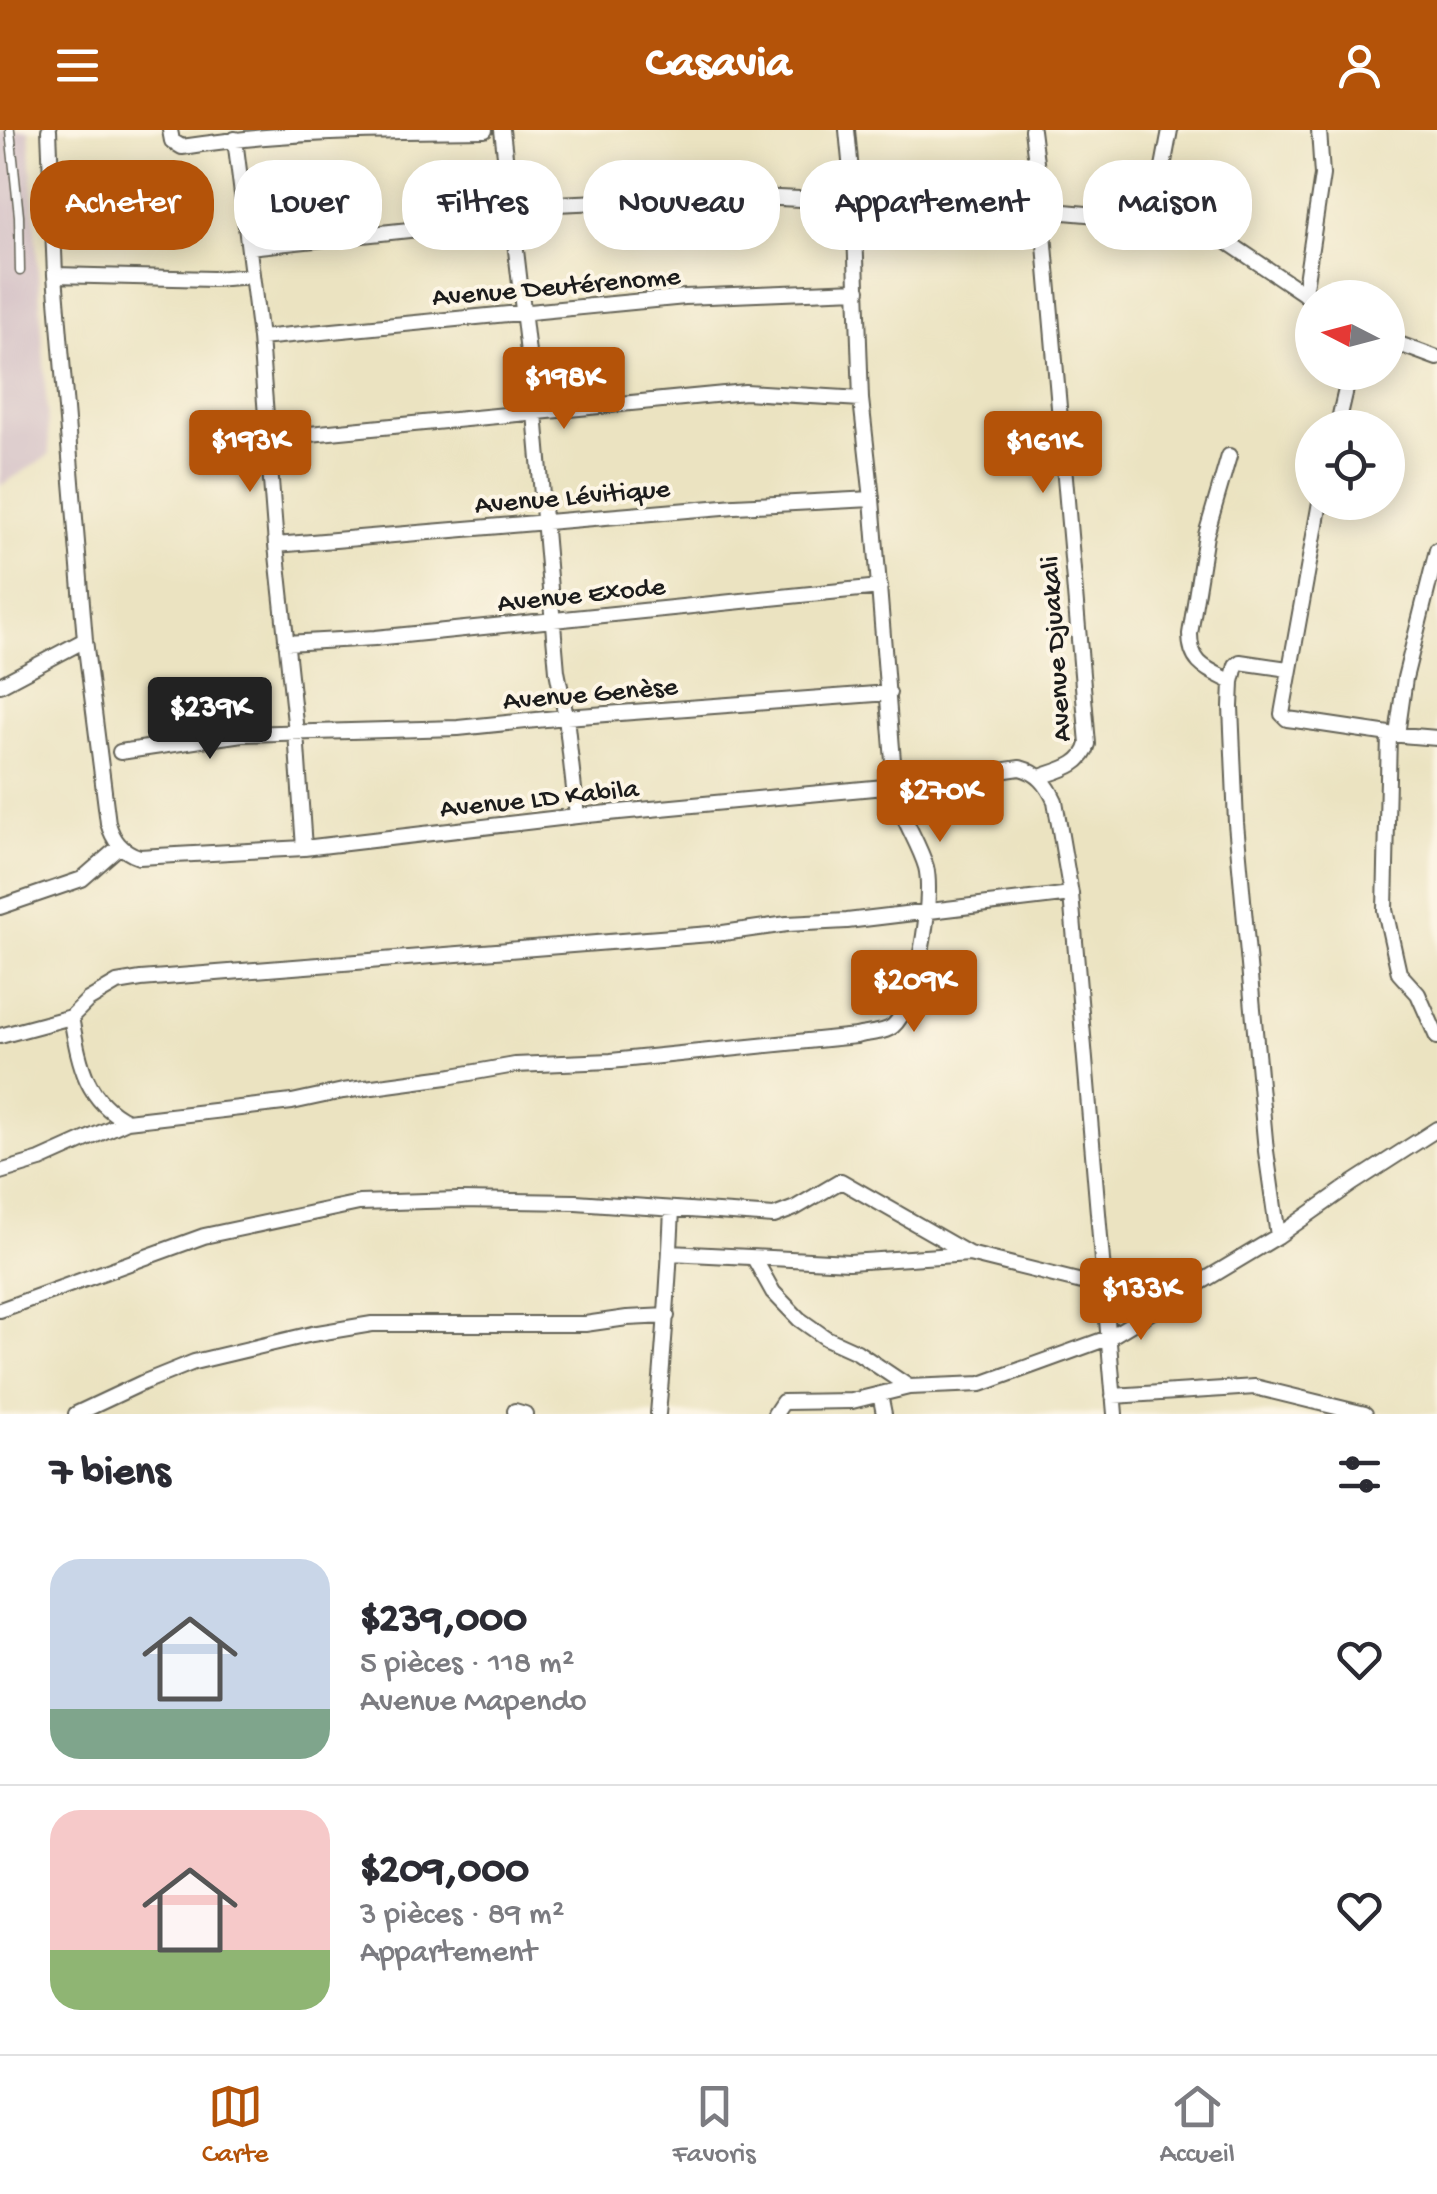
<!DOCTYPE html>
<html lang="fr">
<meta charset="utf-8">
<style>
body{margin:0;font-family:"Gochi Hand",sans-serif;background:#f2f2f3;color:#2b2b33;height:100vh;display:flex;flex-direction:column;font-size:38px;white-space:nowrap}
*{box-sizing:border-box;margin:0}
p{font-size:32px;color:#7c7c81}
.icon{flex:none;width:55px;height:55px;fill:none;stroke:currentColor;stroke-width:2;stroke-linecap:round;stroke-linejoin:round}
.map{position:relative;height:1284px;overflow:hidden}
.details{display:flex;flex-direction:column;background:#fff;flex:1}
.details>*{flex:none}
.top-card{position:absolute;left:30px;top:30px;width:1378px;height:90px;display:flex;gap:20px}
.needle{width:65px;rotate:276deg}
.tools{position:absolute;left:1295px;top:150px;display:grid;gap:20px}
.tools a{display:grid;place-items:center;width:110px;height:110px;border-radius:50%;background:#fff;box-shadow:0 5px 25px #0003;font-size:50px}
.price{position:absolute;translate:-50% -85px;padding:0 22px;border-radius:10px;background:#b45309;color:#fff;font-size:32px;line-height:65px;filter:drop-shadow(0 2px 5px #0008)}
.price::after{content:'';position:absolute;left:50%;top:60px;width:30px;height:22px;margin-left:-15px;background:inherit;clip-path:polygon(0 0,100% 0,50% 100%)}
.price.current{background:#222;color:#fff}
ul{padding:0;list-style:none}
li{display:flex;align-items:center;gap:30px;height:250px;padding:0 50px}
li+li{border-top:2px solid #e1e1e2}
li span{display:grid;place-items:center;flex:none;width:280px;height:200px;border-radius:30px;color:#555}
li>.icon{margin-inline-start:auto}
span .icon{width:120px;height:120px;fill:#fffc;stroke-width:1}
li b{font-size:42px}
h2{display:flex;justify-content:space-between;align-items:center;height:120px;padding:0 50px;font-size:42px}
.pill{padding:0 35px;border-radius:40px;background:#fff;box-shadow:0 5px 25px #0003;font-size:35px;line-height:90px}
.pill.current{background:#b45309;color:#fff}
header{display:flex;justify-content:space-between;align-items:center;height:130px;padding:0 50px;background:#b45309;color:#fff;font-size:45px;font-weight:700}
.dock{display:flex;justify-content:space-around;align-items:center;height:140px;border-top:2px solid #e1e1e2;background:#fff;font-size:28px;color:#7c7c81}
.dock a{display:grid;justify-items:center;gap:5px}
.dock .current{color:#b45309}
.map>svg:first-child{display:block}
.industrial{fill:#d2bec4}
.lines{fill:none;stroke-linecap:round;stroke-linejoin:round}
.lane-casing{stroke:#646256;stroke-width:11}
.street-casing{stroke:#646256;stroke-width:18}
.lane{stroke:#fff;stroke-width:8}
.street{stroke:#fff;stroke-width:14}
.labels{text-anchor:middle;stroke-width:8;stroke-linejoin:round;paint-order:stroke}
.street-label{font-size:28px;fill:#1c1c1c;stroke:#fcf5e5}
</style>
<header><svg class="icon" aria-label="menu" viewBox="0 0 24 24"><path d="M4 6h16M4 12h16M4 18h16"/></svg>Casavia<svg class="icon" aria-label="person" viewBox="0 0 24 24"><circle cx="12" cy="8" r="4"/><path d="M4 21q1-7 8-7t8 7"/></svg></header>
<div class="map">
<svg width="1437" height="1284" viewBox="0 0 1437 1284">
<rect width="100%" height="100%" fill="#fcf5e5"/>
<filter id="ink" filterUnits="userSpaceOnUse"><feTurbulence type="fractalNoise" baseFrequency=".01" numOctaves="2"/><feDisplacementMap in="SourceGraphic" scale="20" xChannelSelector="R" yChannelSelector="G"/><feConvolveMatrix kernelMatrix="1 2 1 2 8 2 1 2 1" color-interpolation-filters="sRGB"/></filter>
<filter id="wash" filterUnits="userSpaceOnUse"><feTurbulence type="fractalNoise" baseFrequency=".0048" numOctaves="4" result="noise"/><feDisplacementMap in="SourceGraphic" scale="40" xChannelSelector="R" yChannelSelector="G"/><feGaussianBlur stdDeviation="2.25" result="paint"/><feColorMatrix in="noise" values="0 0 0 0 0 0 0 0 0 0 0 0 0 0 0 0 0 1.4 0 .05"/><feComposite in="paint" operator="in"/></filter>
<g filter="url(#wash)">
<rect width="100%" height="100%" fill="#ebe3c1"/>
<path class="industrial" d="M 0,0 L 29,0 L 50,325 L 0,356 Z"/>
</g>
<g filter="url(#ink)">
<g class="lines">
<g class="lane-casing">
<path id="lane" d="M 10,0 L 19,86 L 20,141"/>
</g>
<g class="street-casing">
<path id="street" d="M 49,0 L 55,145 L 85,510 L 108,693 C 113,710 121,721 139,727 L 304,718 L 577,686 L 895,656 L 1020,638 C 1039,643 1047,654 1055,671 L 1071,764 L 1115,1284
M 170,0 L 172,11 L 182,17 C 282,1 384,1 485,0
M 502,0 L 535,283 L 557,541 L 566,587 L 577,686
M 1032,0 L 1042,80 L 1088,614 C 1083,636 1059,640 1040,647
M 235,9 L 260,208 L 276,415 L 296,602 L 304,718
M 511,76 L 734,66 L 1042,80 L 1153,90 L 1184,96 L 1223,109 L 1312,169
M 1153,90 L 1170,0
M 249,117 L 513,89
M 55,145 L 213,149 L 252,146
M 1304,164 L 1322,45 L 1319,0
M 260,208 L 685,167 L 858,160
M 1388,210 L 1437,228
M 1337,298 L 1350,242
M 268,308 L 745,262 L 861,269
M 1229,326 L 1206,405 L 1190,504 C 1190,535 1207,539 1232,552
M 1320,372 L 1282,584 L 1287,589 L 1295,590 L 1389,604 L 1437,608
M 276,415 L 735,376 L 872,369
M 286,513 L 375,508 L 880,457
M 0,555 L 85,510
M 1389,604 L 1385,780 L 1399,843 L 1418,864 L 1437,907
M 1397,605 L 1405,548 L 1437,420
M 120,622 L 242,604 L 458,598 L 566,587 L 889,563
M 0,777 L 82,749 L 120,716
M 71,887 C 79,930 84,970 127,991
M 0,906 L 71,887 L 88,870 L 117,853 L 141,849 L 723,803 L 787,794 L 847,791 L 1071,764
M 0,1042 L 40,1030 L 127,991 L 292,972 L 343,961 L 447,947 L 515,935 L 611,931 L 856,906 C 867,903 885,903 893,896 C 917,875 934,767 926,737 C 921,720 911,703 904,687 C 900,677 898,667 895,656 L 872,369 L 861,269 L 854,72 L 847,0
M 1278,1106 L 1266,1021 L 1236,693 L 1231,577 L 1232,552 L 1236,535 L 1240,532 L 1288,539
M 670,1123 L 849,1132 L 969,1124
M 754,1128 L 773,1162 L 799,1189 L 826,1208 L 857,1222 L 909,1257
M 0,1180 L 204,1106 L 359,1073 L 459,1070 L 576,1072 L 774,1086 L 795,1078 L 841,1051 L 969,1124 L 1102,1157
M 880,1264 L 884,1284
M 1113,1266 L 1255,1257 L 1365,1284
M 515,1281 L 525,1284
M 76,1284 L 142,1253 L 194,1232 L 312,1204 L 372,1194 L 585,1194 L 627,1188 L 667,1186
M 658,1284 C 664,1215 669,1147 672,1079
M 775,1284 L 783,1272 L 852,1271 L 909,1257 L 981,1254 L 1108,1208 L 1278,1106 L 1353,1053 L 1437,999"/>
</g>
<use href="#lane" class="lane"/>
<use href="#street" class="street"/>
</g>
</g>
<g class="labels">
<g class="street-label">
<text transform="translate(556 154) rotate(-5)" y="10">Avenue Deutérenome</text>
<text transform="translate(572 364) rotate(-5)" y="10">Avenue Lévitique</text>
<text transform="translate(581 462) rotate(-6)" y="10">Avenue Exode</text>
<text transform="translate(1053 519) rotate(-94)" y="10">Avenue Djuakali</text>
<text transform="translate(590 561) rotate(-5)" y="10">Avenue Genèse</text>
<text transform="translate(539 666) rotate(-6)" y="10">Avenue LD Kabila</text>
</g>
</g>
</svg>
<div class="tools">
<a><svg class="needle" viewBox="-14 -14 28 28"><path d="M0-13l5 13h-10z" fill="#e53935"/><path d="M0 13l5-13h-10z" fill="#7c7c81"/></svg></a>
<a><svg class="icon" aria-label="locate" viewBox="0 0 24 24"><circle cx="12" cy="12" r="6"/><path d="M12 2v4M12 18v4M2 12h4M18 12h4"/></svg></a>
</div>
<b class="price" style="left:564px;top:302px">$198K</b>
<b class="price" style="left:250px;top:365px">$193K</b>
<b class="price" style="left:1043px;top:366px">$161K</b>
<b class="price current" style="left:210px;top:632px">$239K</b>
<b class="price" style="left:940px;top:715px">$270K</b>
<b class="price" style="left:914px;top:905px">$209K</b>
<b class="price" style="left:1141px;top:1213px">$133K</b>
<div class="top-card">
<a class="pill current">Acheter</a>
<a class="pill">Louer</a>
<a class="pill">Filtres</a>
<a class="pill">Nouveau</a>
<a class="pill">Appartement</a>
<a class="pill">Maison</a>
</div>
</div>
<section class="details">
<h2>7 biens<svg class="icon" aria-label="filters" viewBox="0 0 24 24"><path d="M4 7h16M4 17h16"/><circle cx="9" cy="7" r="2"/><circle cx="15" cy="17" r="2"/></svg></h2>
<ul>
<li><span style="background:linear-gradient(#c9d6e8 75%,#7fa58c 0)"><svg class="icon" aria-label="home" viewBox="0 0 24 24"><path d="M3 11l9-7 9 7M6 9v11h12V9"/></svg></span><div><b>$239,000</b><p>5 pièces · 118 m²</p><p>Avenue Mapendo</p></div><svg class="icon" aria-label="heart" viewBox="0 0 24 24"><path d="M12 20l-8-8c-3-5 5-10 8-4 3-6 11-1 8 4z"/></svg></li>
<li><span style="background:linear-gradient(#f6c9c9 70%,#8fb573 0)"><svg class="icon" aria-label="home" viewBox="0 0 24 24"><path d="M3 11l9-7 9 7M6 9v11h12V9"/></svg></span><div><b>$209,000</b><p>3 pièces · 89 m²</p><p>Appartement</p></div><svg class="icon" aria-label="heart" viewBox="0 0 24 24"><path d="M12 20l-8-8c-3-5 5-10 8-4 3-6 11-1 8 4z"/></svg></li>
</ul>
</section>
<nav class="dock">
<a class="current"><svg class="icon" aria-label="map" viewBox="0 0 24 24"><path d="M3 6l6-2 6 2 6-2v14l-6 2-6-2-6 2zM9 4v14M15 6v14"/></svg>Carte</a>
<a><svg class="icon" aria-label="saved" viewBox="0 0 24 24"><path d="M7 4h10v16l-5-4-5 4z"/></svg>Favoris</a>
<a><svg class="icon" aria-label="home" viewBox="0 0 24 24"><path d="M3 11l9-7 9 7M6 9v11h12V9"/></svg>Accueil</a>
</nav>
